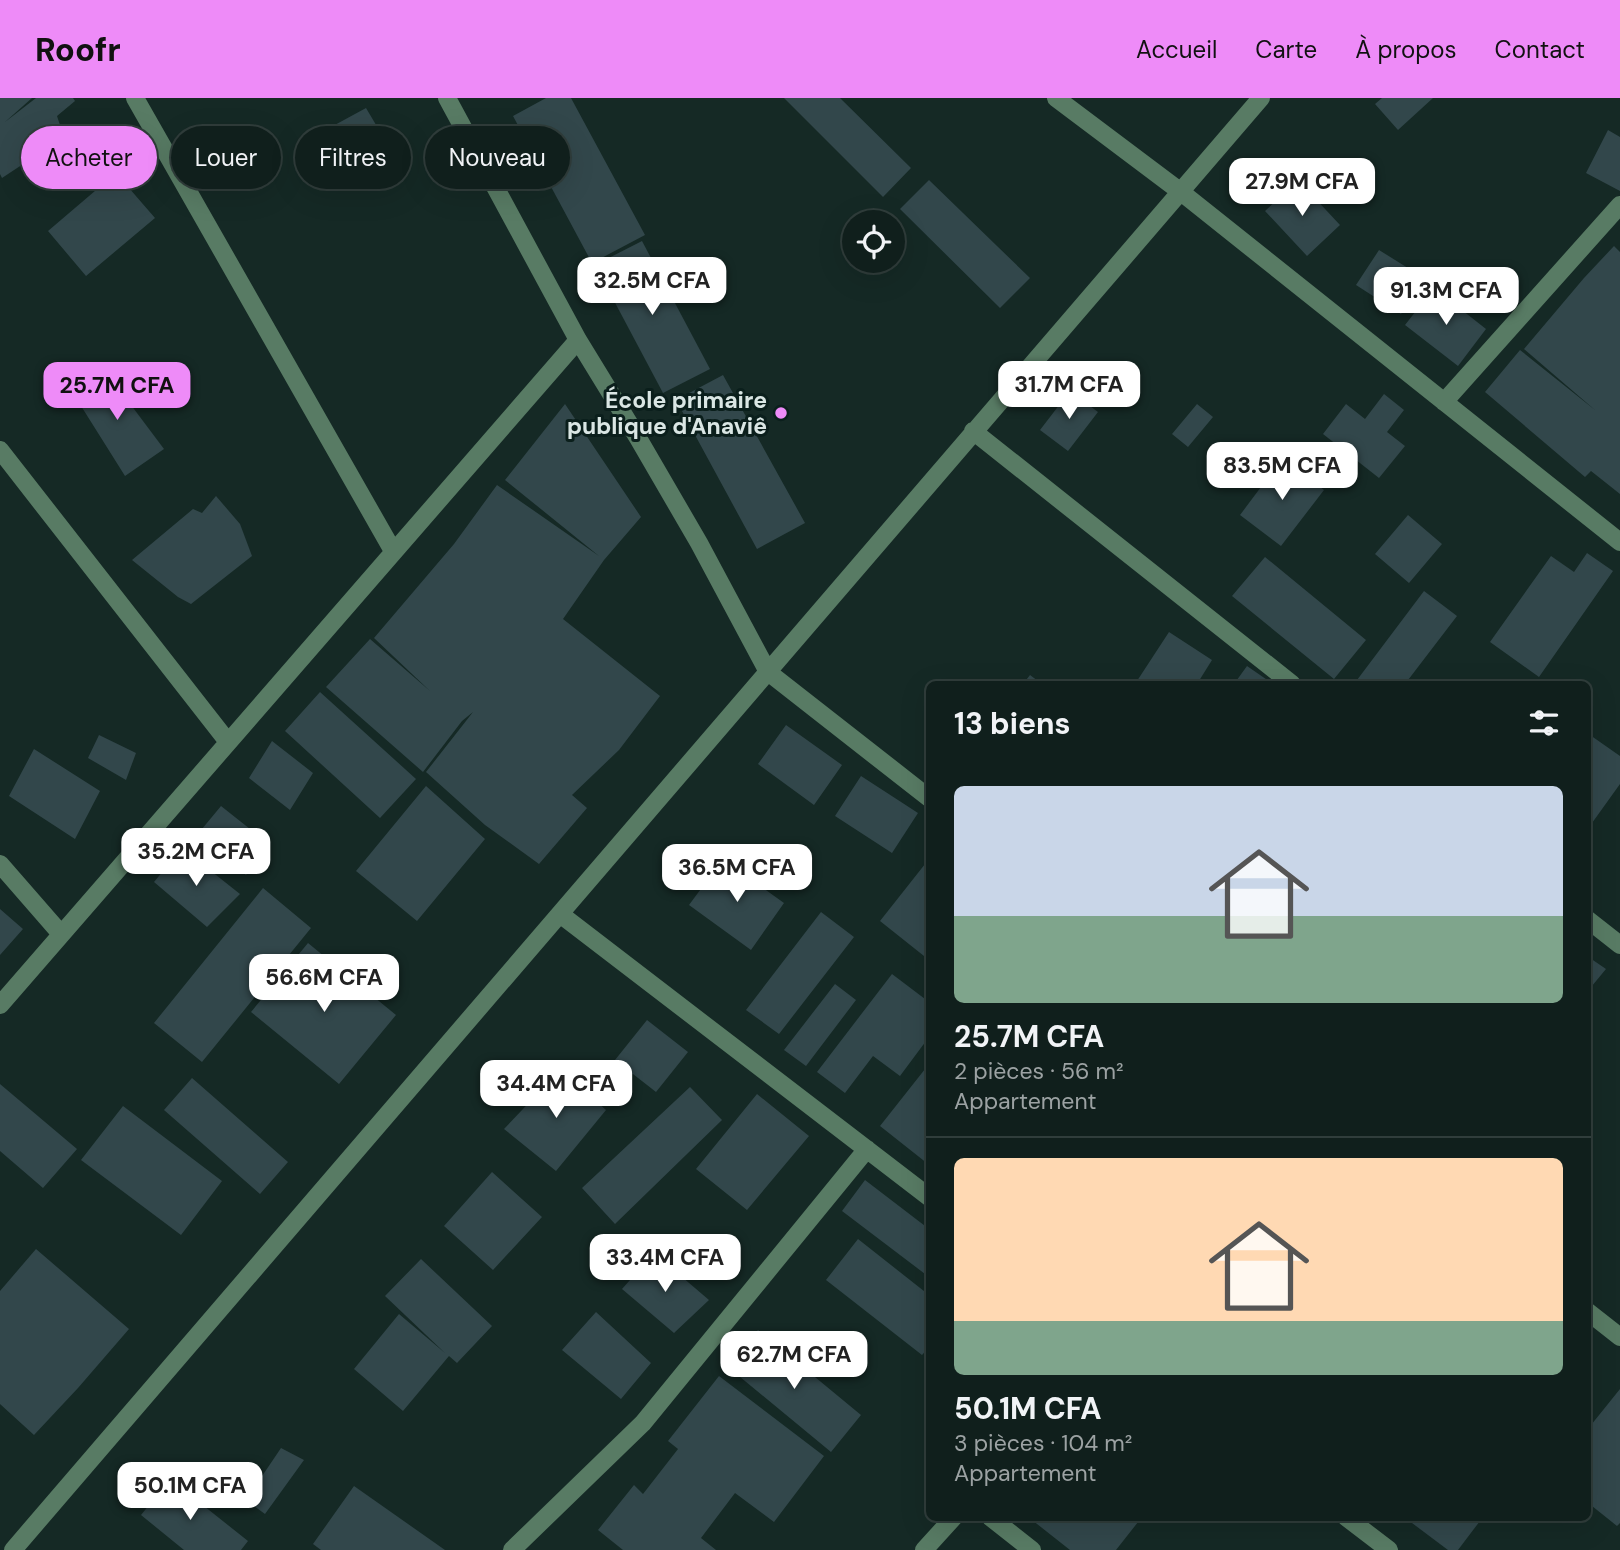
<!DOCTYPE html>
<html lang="fr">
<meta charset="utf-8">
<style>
body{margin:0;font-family:"DM Sans",sans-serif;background:#192725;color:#f1f3f6;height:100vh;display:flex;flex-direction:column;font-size:26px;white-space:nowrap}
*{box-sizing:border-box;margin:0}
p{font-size:23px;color:#9ca2a3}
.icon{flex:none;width:38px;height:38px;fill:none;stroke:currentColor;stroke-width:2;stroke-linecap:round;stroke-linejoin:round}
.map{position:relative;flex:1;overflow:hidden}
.drawer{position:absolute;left:926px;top:583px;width:665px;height:840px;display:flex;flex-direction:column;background:#101f1c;border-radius:10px;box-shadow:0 7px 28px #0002,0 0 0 2px #303d3b}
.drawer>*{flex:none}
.top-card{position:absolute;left:21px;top:28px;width:665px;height:63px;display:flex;gap:14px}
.controls{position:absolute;left:842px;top:112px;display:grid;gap:14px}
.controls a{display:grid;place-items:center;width:63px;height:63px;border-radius:50%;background:#101f1c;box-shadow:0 7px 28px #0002,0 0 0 2px #303d3b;font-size:35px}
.price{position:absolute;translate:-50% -60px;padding:0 16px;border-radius:14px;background:#fff;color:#222;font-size:23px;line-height:46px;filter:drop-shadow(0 2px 4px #0008)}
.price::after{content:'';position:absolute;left:50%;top:42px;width:21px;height:16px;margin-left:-10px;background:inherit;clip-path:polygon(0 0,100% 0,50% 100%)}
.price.active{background:#ee8bf8;color:#111}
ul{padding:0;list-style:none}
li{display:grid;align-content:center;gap:14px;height:371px;padding:0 28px}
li+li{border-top:2px solid #303d3b}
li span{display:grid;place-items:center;height:217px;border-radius:10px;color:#555}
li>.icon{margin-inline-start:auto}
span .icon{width:126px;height:126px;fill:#fffc;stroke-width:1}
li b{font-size:30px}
h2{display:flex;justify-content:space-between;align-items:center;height:84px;padding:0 28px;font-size:30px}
.tag{padding:0 24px;border-radius:32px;background:#101f1c;box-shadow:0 7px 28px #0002,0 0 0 2px #303d3b;font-size:24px;line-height:63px}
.tag.active{background:#ee8bf8;color:#111}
header{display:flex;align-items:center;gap:42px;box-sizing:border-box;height:98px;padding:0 35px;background:#ee8bf8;color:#111}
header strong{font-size:33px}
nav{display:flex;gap:38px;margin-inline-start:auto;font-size:24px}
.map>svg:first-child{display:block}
.building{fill:#32474b}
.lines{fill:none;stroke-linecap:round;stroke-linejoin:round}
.minor{stroke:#587b64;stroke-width:18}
.poi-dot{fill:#ee8bf8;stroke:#0b1f1c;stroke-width:2.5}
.labels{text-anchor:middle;stroke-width:6;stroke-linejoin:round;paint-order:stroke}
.poi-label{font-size:23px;font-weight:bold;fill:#dae6e4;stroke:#0b1f1c;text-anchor:end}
</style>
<header>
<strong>Roofr</strong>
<nav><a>Accueil</a><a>Carte</a><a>À propos</a><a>Contact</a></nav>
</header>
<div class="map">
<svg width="1620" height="1452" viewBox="0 0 1620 1452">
<rect width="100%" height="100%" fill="#152925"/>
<path class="building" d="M 0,0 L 32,0 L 5,24 L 36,0 L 73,0 L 75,3 L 57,18 L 64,39 L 2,80 L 0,76 Z
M 546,0 L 571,0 L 645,137 L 592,165 L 513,18 Z
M 784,0 L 840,0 L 911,70 L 883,99 Z
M 1382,0 L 1433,0 L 1398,32 L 1375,6 Z
M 366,10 L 385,42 L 328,76 L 309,41 Z
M 1608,32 L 1620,39 L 1620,93 L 1586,75 Z
M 116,75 L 155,120 L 86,178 L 48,133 Z
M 929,82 L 1030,180 L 1000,210 L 900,111 Z
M 1298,82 L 1340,127 L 1307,158 L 1265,113 Z
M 642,143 L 710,271 L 663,295 L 595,167 Z
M 1614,148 L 1620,154 L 1620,396 L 1591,373 L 1585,379 L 1485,294 L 1520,252 L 1595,312 L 1524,251 L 1584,180 Z
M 1379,152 L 1424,180 L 1401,216 L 1356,187 Z
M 1434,190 L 1486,231 L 1458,268 L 1405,227 Z
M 104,271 L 164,351 L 125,378 L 71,292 Z
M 723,277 L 805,425 L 757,451 L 676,302 Z
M 1070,293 L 1098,314 L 1068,353 L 1040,332 Z
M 1384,296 L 1404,312 L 1387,334 L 1405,348 L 1379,380 L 1323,336 L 1346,306 L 1365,321 Z
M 565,306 L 641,419 L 604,462 L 563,521 L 660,598 L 619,652 L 572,697 L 587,710 L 539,766 L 485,727 L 426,674 L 473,614 L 462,623 L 423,674 L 326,589 L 370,541 L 430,593 L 374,540 L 454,446 L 497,387 L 599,458 L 505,382 Z
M 1197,306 L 1213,319 L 1188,349 L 1172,336 Z
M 1282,361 L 1324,392 L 1281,448 L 1240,417 Z
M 216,398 L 240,426 L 252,458 L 191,506 L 178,499 L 132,462 L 193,411 L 202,415 Z
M 1408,417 L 1442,446 L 1409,485 L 1375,456 Z
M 1587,455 L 1613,473 L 1539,579 L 1490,544 L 1551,458 L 1574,474 Z
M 1265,459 L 1366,542 L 1334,581 L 1232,498 Z
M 1424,493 L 1457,518 L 1405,586 L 1354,586 Z
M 1169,534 L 1212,562 L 1197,586 L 1135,586 Z
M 1247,568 L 1273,586 L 1234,586 Z
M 1030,577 L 1042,586 L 1023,586 Z
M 320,594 L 416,681 L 380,720 L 285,633 Z
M 786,627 L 842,667 L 814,707 L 758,666 Z
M 99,637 L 136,655 L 126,682 L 88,660 Z
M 1590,637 L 1620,658 L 1620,686 L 1587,732 L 1587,642 Z
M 272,643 L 313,675 L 290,712 L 249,680 Z
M 34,651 L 100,693 L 75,741 L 9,698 Z
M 861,678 L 918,715 L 892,755 L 835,718 Z
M 426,688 L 485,741 L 417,823 L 356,773 Z
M 221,708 L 270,747 L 246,777 L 197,737 Z
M 182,750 L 240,796 L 207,829 L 154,784 Z
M 723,761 L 784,805 L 751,852 L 689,807 Z
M 929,761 L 929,862 L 880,823 Z
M 263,790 L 311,830 L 202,964 L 154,925 Z
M 0,811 L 23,831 L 0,857 Z
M 821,814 L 854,839 L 779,936 L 746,912 Z
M 308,845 L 396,917 L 339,986 L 251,914 Z
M 1587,858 L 1606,871 L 1587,894 Z
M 892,876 L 929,904 L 929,939 L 900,978 L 873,958 L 845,995 L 817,974 Z
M 835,886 L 856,902 L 806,968 L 784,952 Z
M 647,922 L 688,954 L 656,994 L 615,962 Z
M 929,966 L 929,1065 L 928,1066 L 880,1028 Z
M 561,971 L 606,1012 L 556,1073 L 504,1031 Z
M 192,980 L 288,1064 L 260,1096 L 164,1012 Z
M 0,986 L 77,1051 L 43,1090 L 0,1053 Z
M 690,989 L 722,1022 L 615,1126 L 582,1090 Z
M 757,996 L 809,1038 L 747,1112 L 696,1071 Z
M 123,1008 L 222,1083 L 181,1137 L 81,1062 Z
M 492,1074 L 542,1119 L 493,1172 L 444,1128 Z
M 865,1082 L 929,1131 L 929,1179 L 842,1113 Z
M 858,1141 L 929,1197 L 929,1249 L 922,1257 L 826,1182 Z
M 36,1151 L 129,1231 L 78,1290 L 34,1337 L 0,1306 L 0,1193 Z
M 654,1155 L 709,1202 L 674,1235 L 622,1191 Z
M 421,1161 L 492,1228 L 457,1265 L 449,1258 L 403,1313 L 354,1271 L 399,1216 L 445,1255 L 385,1198 Z
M 596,1214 L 651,1265 L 621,1301 L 562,1252 Z
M 758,1232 L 861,1317 L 831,1354 L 728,1269 Z
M 719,1278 L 824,1358 L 774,1424 L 735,1395 L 701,1440 L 716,1452 L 623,1452 L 598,1432 L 634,1387 L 643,1396 L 678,1351 L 668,1343 Z
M 1620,1291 L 1620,1425 L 1617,1428 L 1587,1404 L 1587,1332 Z
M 281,1350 L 304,1362 L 265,1416 L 246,1402 Z
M 170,1381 L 248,1443 L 241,1452 L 184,1452 L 141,1417 Z
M 354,1388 L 445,1452 L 321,1452 L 313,1446 Z
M 1034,1419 L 1142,1419 L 1116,1452 L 1070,1452 L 1032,1422 Z
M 1404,1419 L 1483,1419 L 1458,1452 L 1448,1452 Z"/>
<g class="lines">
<path class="minor" d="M 135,0 L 393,453
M 447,0 L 578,242 L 638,340 L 699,445 L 768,574 L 929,700
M 1056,0 L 1181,94 L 1620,444
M 1444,304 L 1620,107
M 973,333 L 1292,586
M 0,352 L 228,644
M 0,766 L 61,836
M 560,816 L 929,1099
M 1587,821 L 1620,847
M 0,907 L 578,242
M 1587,1213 L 1620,1239
M 990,1419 L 1032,1452
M 1346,1419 L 1389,1452
M 13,1452 L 1261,0
M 512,1452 L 643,1325 L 867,1051
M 924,1452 L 954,1419"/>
</g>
<circle class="poi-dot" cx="781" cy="315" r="7"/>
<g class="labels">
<g class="poi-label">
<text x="767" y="310">École primaire<tspan x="767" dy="26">publique d'Anaviê</tspan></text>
</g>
</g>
</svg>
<div class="controls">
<a><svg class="icon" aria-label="locate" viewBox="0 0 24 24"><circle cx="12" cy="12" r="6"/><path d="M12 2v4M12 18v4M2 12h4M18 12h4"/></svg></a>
</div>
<b class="price" style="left:1302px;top:120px">27.9M CFA</b>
<b class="price" style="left:652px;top:219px">32.5M CFA</b>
<b class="price" style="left:1446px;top:229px">91.3M CFA</b>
<b class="price" style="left:1069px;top:323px">31.7M CFA</b>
<b class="price active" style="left:117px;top:324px">25.7M CFA</b>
<b class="price" style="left:1282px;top:404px">83.5M CFA</b>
<b class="price" style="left:196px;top:790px">35.2M CFA</b>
<b class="price" style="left:737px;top:806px">36.5M CFA</b>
<b class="price" style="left:324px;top:916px">56.6M CFA</b>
<b class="price" style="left:556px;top:1022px">34.4M CFA</b>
<b class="price" style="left:665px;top:1196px">33.4M CFA</b>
<b class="price" style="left:794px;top:1293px">62.7M CFA</b>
<b class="price" style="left:190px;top:1424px">50.1M CFA</b>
<div class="top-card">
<a class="tag active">Acheter</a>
<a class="tag">Louer</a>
<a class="tag">Filtres</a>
<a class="tag">Nouveau</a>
</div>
<section class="drawer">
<h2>13 biens<svg class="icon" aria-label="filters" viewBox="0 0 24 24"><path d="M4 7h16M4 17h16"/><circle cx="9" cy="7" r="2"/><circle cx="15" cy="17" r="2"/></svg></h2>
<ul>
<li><span style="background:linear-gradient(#c9d6e8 60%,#7fa58c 0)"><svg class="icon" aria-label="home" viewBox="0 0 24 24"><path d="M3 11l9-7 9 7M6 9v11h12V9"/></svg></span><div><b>25.7M CFA</b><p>2 pièces · 56 m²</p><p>Appartement</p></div></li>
<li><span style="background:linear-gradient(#ffd9b3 75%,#7fa58c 0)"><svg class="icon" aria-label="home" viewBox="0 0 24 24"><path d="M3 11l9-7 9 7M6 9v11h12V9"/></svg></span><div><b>50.1M CFA</b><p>3 pièces · 104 m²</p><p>Appartement</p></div></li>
</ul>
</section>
</div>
